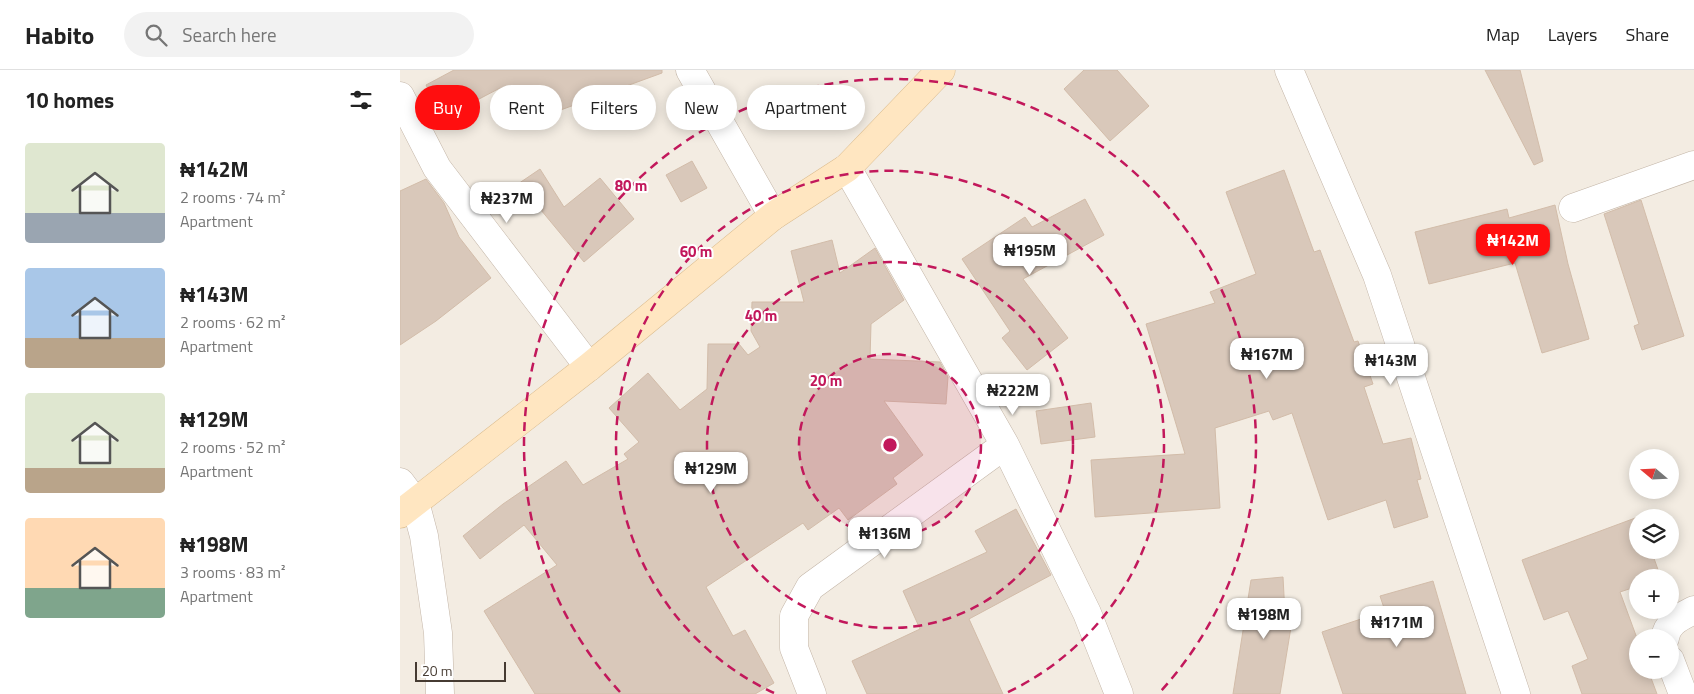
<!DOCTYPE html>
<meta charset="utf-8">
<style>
body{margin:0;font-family:"Titillium Web",sans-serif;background:#f2f2f2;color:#222;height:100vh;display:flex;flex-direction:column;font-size:19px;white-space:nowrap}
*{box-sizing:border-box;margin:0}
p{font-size:16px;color:#767676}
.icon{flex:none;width:28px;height:28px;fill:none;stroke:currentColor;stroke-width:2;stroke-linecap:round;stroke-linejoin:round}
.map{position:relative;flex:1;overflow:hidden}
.panel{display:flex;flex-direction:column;background:#fff;width:400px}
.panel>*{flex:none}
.guide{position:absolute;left:15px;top:15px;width:475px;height:45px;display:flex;gap:10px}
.needle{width:32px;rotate:289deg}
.tools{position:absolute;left:1229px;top:379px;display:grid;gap:10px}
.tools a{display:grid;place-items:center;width:50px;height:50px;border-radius:50%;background:#fff;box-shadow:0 2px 12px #0003;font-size:25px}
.scale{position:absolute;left:15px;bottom:12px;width:91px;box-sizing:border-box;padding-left:5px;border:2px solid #463b32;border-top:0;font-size:14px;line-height:18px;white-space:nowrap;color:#463b32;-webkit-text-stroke:4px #fff;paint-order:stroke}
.price{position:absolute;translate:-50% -42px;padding:0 11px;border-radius:10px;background:#fff;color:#222;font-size:16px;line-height:32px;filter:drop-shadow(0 1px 2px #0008)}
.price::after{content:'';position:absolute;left:50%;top:30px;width:15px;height:11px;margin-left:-8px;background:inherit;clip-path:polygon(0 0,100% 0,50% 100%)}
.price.current{background:#ff0e0f;color:#fff}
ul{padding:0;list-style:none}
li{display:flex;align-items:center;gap:15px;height:125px;padding:0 25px}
li span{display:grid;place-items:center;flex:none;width:140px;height:100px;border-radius:5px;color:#555}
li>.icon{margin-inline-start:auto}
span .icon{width:60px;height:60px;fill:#fffc;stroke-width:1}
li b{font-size:21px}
h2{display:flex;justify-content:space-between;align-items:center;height:60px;padding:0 25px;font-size:21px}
.pill{padding:0 18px;border-radius:22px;background:#fff;box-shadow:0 2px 12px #0003;font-size:18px;line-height:45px}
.pill.current{background:#ff0e0f;color:#fff}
header{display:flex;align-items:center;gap:30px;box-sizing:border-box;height:70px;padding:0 25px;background:#fff;border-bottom:1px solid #e0e0e0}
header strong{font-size:24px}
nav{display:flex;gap:28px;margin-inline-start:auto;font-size:18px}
.search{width:350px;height:45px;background:#f2f2f2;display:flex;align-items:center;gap:12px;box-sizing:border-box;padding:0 18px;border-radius:28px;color:#767676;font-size:19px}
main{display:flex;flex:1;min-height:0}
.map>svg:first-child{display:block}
.building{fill:#d9c8ba;stroke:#d2bca9}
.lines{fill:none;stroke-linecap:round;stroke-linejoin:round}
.street-casing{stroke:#c3b5a7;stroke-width:29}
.secondary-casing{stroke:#dbbc8e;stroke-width:29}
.street{stroke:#fff;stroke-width:28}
.secondary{stroke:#ffe6c1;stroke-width:28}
.ring{fill:none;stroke:#c2185b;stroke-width:2.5;stroke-dasharray:9 6}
.centre{fill:#c2185b;stroke:#fff;stroke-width:2.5}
.ring-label{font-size:15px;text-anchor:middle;font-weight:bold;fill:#c2185b;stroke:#fff;stroke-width:4;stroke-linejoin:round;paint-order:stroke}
</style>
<header>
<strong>Habito</strong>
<div class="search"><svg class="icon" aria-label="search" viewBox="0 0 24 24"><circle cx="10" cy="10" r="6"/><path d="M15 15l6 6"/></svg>Search here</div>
<nav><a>Map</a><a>Layers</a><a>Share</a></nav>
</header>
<main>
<section class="panel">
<h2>10 homes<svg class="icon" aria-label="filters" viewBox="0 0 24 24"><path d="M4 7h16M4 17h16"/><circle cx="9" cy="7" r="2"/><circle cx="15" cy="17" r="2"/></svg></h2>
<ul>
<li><span style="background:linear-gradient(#dfe7d0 70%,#9aa5b1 0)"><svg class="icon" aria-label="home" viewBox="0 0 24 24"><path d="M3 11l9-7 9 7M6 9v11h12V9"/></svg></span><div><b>₦142M</b><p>2 rooms · 74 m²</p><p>Apartment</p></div></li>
<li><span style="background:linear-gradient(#a9c7e8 70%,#b9a48a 0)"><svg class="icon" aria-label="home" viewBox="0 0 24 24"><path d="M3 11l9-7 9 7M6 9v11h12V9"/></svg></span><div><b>₦143M</b><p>2 rooms · 62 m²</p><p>Apartment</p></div></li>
<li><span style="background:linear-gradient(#dfe7d0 75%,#b9a48a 0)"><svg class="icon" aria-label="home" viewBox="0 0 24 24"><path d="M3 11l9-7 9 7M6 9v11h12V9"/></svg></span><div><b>₦129M</b><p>2 rooms · 52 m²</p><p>Apartment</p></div></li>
<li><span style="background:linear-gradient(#ffd9b3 70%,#7fa58c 0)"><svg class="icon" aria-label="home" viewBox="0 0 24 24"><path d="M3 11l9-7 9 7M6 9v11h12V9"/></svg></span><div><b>₦198M</b><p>3 rooms · 83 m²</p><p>Apartment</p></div></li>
</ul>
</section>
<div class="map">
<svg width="1294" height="624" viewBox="0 0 1294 624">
<rect width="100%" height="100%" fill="#f3ece2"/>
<path class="building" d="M 54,0 L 262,0 L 262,3 L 114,57 L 100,18 L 43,48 L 26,15 Z
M 684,0 L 717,0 L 749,36 L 710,71 L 664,19 Z
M 1085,0 L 1120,0 L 1143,91 L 1134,95 Z
M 292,91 L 307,118 L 281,132 L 266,105 Z
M 140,99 L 164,137 L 200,108 L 234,149 L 184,192 L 136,134 L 127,140 L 112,118 Z
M 884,100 L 914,182 L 920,180 L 954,272 L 958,271 L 973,314 L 964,317 L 983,374 L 1011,368 L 1021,409 L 1017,410 L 1028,447 L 994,458 L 986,430 L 928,450 L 892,343 L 873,350 L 869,341 L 815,358 L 820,438 L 695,447 L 691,390 L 785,384 L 746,254 L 815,233 L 810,222 L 856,204 L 826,122 Z
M 26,109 L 44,133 L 59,167 L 91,208 L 36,251 L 0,275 L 0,121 Z
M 685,129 L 704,165 L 623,209 L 668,268 L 627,300 L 602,268 L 610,261 L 562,189 L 625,147 L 632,157 Z
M 1241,130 L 1284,266 L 1242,280 L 1234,256 L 1239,254 L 1204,144 Z
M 1155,135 L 1168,194 L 1189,269 L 1142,283 L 1115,193 L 1029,214 L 1015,162 L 1107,139 L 1109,148 Z
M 432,170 L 440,203 L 475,178 L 504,230 L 471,254 L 470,289 L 540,292 L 548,307 L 546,334 L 484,331 L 523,385 L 493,408 L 497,414 L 448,450 L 439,438 L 408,460 L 403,453 L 306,517 L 333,566 L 345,560 L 374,613 L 355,624 L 135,624 L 84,541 L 157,495 L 124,455 L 80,489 L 63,466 L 103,434 L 166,391 L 183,415 L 228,389 L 224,384 L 239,372 L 209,338 L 248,303 L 280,340 L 307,319 L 308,274 L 339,274 L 348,285 L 360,277 L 351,261 L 352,232 L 404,232 L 391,181 Z
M 691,333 L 695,367 L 641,374 L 636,341 Z
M 616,439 L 651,505 L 569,549 L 603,624 L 467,624 L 452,591 L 520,559 L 503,521 L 587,482 L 575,461 Z
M 1238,447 L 1238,480 L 1251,480 L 1261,508 L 1238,508 L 1238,516 L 1220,522 L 1238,571 L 1238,600 L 1248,600 L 1257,624 L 1182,624 L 1172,596 L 1188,589 L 1168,541 L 1144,550 L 1122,490 Z
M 883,507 L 885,544 L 893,545 L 880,624 L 833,624 L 851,510 Z
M 1033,511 L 1066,624 L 943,624 L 922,562 L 985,541 L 980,526 Z"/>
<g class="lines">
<g class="street-casing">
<path id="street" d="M 290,0 L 373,146
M 889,0 L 977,205 L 1116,624
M 0,26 L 37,98 L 189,297
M 447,98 L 605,375 L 687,543 L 719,624
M 1173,138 L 1294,95
M 0,412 L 15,432 L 24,466 L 38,563 L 40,624
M 1265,568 C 1267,552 1281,547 1294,540
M 1270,590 L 1283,624
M 412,624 L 394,578 L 394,546 L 410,517 L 605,375"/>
</g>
<g class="secondary-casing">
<path id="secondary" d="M 0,444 L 189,297 L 373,146 L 447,98 L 541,0"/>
</g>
<use href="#street" class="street"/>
<use href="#secondary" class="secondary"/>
</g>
<circle cx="490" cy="375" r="91" fill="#c2185b" fill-opacity=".12"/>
<g class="ring">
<circle cx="490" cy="375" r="91"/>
<circle cx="490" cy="375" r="183"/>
<path d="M374 623A274 274 0 1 1 606 623"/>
<path d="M220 622A366 366 0 1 1 760 622"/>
</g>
<circle cx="490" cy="375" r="8" class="centre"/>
<g class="ring-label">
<text x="231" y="121">80 m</text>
<text x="296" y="187">60 m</text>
<text x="361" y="251">40 m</text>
<text x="426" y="316">20 m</text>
</g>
</svg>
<div class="tools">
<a><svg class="needle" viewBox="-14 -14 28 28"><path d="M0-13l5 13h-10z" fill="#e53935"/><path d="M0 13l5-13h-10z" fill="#767676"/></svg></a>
<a><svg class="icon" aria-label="layers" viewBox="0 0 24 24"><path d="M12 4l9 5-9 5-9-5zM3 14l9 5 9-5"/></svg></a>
<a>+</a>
<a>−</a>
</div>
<div class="scale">20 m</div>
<b class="price" style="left:107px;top:154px">₦237M</b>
<b class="price current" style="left:1113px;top:196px">₦142M</b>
<b class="price" style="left:630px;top:206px">₦195M</b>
<b class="price" style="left:867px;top:310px">₦167M</b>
<b class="price" style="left:991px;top:316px">₦143M</b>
<b class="price" style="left:613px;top:346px">₦222M</b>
<b class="price" style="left:311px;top:424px">₦129M</b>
<b class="price" style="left:485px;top:489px">₦136M</b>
<b class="price" style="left:864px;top:570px">₦198M</b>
<b class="price" style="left:997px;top:578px">₦171M</b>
<div class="guide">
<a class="pill current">Buy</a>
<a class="pill">Rent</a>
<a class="pill">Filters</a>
<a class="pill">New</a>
<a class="pill">Apartment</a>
</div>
</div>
</main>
